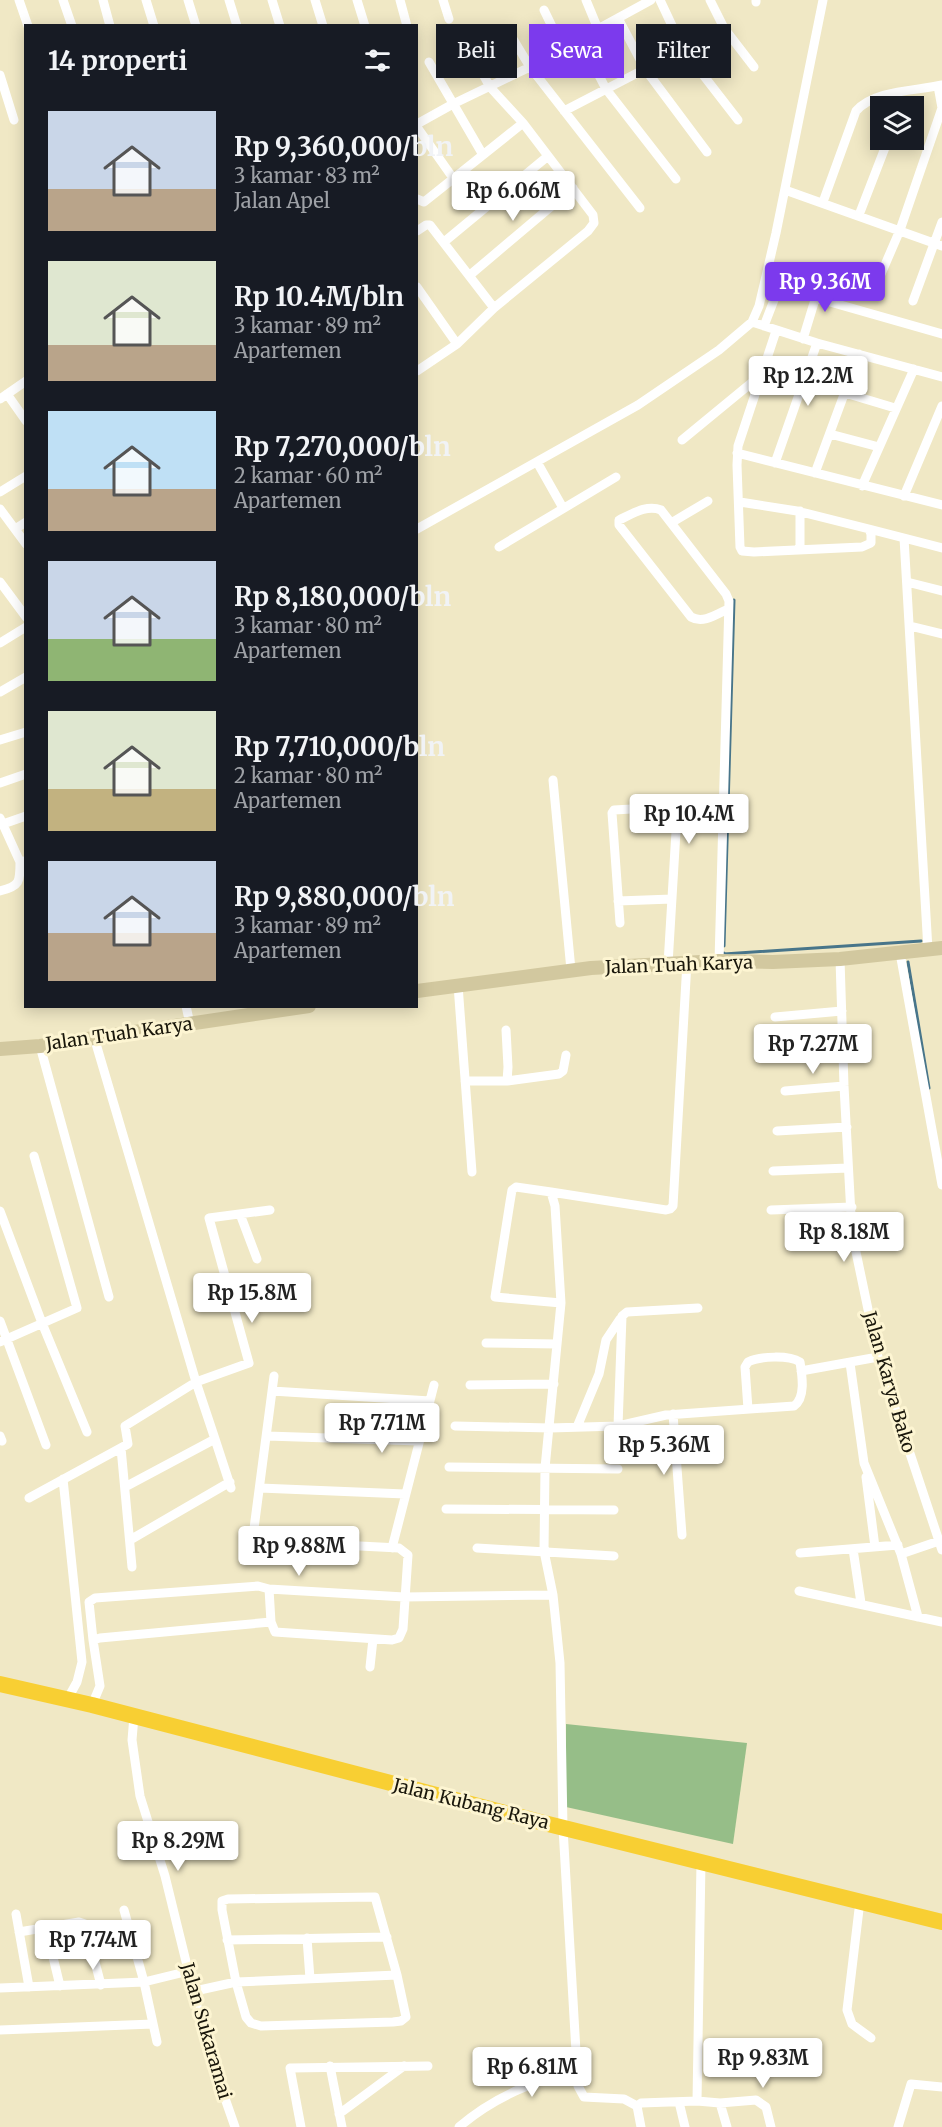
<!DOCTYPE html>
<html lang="id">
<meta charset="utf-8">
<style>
body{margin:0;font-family:Merriweather,serif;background:#242831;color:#f1f3f6;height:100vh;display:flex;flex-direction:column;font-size:22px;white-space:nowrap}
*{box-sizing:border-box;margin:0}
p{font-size:20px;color:#9ea1a6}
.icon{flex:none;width:33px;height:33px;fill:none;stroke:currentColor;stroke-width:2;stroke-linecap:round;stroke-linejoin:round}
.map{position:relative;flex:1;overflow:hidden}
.details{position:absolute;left:24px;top:24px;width:394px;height:984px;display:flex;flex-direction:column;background:#171b24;border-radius:0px;box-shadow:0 3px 15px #0003}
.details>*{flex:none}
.top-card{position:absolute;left:436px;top:24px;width:416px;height:54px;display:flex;gap:12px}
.tools{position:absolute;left:870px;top:96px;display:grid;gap:12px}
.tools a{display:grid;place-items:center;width:54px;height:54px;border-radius:0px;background:#171b24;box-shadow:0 3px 15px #0003;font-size:30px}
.price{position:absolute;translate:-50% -51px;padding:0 14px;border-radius:6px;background:#fff;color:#222;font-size:20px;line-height:39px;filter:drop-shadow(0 2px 3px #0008)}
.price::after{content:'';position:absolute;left:50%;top:36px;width:18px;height:14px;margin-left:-9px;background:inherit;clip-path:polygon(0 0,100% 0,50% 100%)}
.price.selected{background:#7c3aed;color:#fff}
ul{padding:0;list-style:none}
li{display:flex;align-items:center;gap:18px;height:150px;padding:0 24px}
li span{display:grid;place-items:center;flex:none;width:168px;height:120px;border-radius:0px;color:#555}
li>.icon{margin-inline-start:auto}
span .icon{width:72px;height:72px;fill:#fffc;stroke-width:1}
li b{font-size:26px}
h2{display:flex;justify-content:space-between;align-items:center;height:72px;padding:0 24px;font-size:26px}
.pill{padding:0 21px;border-radius:0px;background:#171b24;box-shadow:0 3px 15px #0003;font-size:21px;line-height:54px}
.pill.selected{background:#7c3aed;color:#fff}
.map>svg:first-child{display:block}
.forest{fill:#96be88}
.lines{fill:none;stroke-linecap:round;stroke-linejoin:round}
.stream{stroke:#48758a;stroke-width:3}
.street{stroke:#fff;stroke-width:9}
.secondary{stroke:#d2c89f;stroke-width:14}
.highway{stroke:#f8cf33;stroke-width:16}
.labels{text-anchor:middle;stroke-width:6;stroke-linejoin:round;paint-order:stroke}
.street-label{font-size:18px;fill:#1a170b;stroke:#fdf5d2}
</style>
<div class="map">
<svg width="942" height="2127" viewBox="0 0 942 2127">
<rect width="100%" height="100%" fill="#f0e8c5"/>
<path class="forest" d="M 566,1724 L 747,1743 L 733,1844 L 566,1807 Z"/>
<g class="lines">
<path class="stream" d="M 724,946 L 734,600
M 724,953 L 724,954 L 921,941
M 908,962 L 929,1088"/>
<path class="street" d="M 19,0 L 28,26
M 63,0 L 72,26
M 103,0 L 110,26
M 146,0 L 154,26
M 188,0 L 196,26
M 229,0 L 237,26
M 272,0 L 280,26
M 315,0 L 323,26
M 357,0 L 365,26
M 400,0 L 407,26
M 443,0 L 449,19
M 660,0 L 683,49 L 738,120
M 710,0 L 724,28 L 754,67
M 756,0 L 756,2
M 544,10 L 563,49
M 618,18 L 645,69 L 707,152
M 507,29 L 530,67 L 640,208
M 598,29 L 651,0
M 580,39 L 606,89 L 676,179
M 429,62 L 483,155
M 0,75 L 14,120
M 938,86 L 942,108
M 894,93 L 897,106
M 564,111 L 724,28
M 417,124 L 453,104 L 530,67 L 598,29 L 586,0
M 417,127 L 453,178
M 785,190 L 942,246
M 417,199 L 424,202 L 523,123
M 823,202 L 856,111 C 874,90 916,91 942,85
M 859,215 L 888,140
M 417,231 L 426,225 L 430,225 L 494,308
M 444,242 L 548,156
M 470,275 L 573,188
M 417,287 L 457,344
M 875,288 L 900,230 L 942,108
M 816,298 L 942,334
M 913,301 L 942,222
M 752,322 L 817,343 L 942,377
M 764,326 L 786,269
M 803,339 L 821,280
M 417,371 L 457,344 L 494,308 L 588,231 L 594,223 L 593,215 L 523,123 L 490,87 L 467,45
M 845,393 L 895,408
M 7,394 L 26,421
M 0,399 L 26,381
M 830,434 L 879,447
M 682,440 L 761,375
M 737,453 L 942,505
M 537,462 L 563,508
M 775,463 L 817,343
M 815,473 L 859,354
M 862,486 L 914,369
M 0,492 L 26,476
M 904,496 L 942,406
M 740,502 L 797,511 L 869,529 L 871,534 L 871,543 L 862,547 L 754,552 L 742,551 L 740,547 L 737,465 L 738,446 L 776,331
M 0,509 L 26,544
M 671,523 L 708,501
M 15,529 L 26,522
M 417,529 L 638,405 L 719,350 L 752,322 L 759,306 L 776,233 L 823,0
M 869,529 L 904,538 L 928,950
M 904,538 L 942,548
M 499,547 L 616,477
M 800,549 L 800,511
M 0,582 L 26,617
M 907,582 L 942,591
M 910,626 L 942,634
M 0,643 L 26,627
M 0,692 L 26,677
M 0,740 L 26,732
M 553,780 L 571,970
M 0,783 L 26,774
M 0,818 L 20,862
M 3,824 L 26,816
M 0,891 C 20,886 20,882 20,862 L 25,861
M 618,901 L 672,899
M 620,923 L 612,813 L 614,810 L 667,807 L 676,811 L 677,815 L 668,964
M 900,953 L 942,1185
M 840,959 L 844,1086 L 852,1233 L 878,1357 L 942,1550
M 719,961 L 729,601 L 726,594 L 661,510 C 647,504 632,514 619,520 L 619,525 L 691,617 C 703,624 717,614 728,609
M 458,985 L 472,1172
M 186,1006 L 190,1024
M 775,1017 L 842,1011
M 94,1037 L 196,1382 L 215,1439 L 125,1487
M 40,1046 L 109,1297
M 786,1051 L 843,1048
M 465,1081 L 507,1081 L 508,1067 L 506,1030
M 507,1081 L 559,1074 L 563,1071 L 566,1055
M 785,1091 L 844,1086
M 777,1131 L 847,1127
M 773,1171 L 848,1168
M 551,1192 L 666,1210 L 670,1209 L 673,1206 L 687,962
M 771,1210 L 852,1207
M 0,1211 L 42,1323 L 87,1432
M 240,1214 L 257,1259
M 561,1303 L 495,1297 L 510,1202 L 512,1190 L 516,1187 L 551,1192 L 555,1206 L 561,1303 L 545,1468 L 544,1551 L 553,1595 L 560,1663 L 563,1828 L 578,2086 L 584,2097 L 624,2099 L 637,2106
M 0,1321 L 46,1445
M 0,1342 L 77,1308 L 34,1156
M 486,1343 L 557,1344
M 850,1363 L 864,1463 L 901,1554 L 918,1617
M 801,1371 L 878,1357
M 274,1376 L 253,1536 L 262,1541 L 399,1548 L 408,1555 L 403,1629 L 399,1638 L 392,1640 L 275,1632 L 271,1622 L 269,1589 L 404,1597 L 553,1595
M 470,1385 L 554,1384
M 272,1391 L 430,1401
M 673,1414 L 682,1535
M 455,1426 L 550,1428 L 618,1426 L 666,1415 L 794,1406 C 806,1398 802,1375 800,1362 C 789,1355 760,1356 748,1362 L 745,1367 L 748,1409
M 618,1426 L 622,1316 L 627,1312 L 698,1308
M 577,1427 L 599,1374 L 606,1340 L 620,1319
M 0,1436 L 2,1441
M 267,1436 L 419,1441
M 215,1439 L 231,1488
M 121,1448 L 132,1567
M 449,1467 L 618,1469
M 866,1477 L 875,1547
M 63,1479 L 82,1662 L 77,1682 L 67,1700
M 260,1488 L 405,1494
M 29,1498 L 128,1444 L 125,1426 L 196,1382 L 249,1363 L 209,1218 L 270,1210
M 446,1509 L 614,1510
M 130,1540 L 230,1482
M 392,1548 L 434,1385
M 477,1548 L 614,1556
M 853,1549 L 861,1603
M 800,1553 L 898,1545
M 901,1554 L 939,1541
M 799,1591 L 942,1622
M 93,1640 L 89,1602 L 95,1598 L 258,1586 L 269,1589
M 370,1667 L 373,1639
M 92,1705 L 100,1686 L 93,1640 L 100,1638 L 271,1622
M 134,1716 L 132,1740 L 140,1796 L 165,1876 L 207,2047 L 235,2127
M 375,1897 L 397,1975 L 406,2017 L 401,2021 L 393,2022 L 261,2026 L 251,2023 L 246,2017 L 236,1982 L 222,1910 L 222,1901 L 228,1899 Z
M 860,1901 L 847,2010 L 852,2024 L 871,2038
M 124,1910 L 144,1982 L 157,2042
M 16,1914 L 29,1987
M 46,1928 L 60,1986
M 19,1932 L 79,1922 L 85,1924 L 101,1985
M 307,1938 L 310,1979
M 227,1940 L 387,1937
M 0,1988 L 144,1982 L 189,1971
M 195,1991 L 236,1982 L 397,1975
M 0,2030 L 153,2024
M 330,2066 L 342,2127
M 697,2101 L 720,2103 L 756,2100 L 766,2107 L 771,2127
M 679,2102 L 685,2127
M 720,2103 L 727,2127
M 339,2114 L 404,2066
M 301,2127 L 290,2068 L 428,2066
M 459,2127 C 496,2095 531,2084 577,2068
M 641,2127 L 637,2106 L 641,2103 L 697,2101 L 701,1862
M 898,2127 L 911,2084 L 942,2087"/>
<path class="secondary" d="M 417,991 L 591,968 L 719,961 L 773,962 L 840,959 L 942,948
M 0,1049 L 40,1046 L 309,1006"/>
<path class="highway" d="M 0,1684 L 92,1705 L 540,1822 L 942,1922"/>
</g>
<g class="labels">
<g class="street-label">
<text transform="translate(679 965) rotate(-2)" y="6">Jalan Tuah Karya</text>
<text transform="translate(119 1034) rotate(-8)" y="6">Jalan Tuah Karya</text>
<text transform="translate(889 1382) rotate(74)" y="6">Jalan Karya Bako</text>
<text transform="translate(471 1804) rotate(14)" y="6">Jalan Kubang Raya</text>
<text transform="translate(206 2031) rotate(74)" y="6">Jalan Sukaramai</text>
</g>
</g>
</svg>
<div class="tools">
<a><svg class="icon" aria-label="layers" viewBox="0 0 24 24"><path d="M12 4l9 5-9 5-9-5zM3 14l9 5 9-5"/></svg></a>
</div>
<b class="price" style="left:513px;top:222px">Rp 6.06M</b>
<b class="price selected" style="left:825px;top:313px">Rp 9.36M</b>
<b class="price" style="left:808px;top:407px">Rp 12.2M</b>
<b class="price" style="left:689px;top:845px">Rp 10.4M</b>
<b class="price" style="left:813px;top:1075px">Rp 7.27M</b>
<b class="price" style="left:844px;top:1263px">Rp 8.18M</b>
<b class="price" style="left:252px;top:1324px">Rp 15.8M</b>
<b class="price" style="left:382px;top:1454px">Rp 7.71M</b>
<b class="price" style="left:664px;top:1476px">Rp 5.36M</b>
<b class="price" style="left:299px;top:1577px">Rp 9.88M</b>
<b class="price" style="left:178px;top:1872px">Rp 8.29M</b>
<b class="price" style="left:93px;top:1971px">Rp 7.74M</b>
<b class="price" style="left:763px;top:2089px">Rp 9.83M</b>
<b class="price" style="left:532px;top:2098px">Rp 6.81M</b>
<div class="top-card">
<a class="pill">Beli</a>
<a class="pill selected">Sewa</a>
<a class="pill">Filter</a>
</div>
<section class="details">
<h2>14 properti<svg class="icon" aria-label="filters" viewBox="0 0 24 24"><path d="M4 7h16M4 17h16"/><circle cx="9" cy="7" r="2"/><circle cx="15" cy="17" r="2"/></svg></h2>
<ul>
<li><span style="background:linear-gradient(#c9d6e8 65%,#b9a48a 0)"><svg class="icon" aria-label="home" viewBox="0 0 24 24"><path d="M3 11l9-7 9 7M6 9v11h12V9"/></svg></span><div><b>Rp 9,360,000/bln</b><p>3 kamar · 83 m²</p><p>Jalan Apel</p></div></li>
<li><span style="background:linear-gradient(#dfe7d0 70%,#b9a48a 0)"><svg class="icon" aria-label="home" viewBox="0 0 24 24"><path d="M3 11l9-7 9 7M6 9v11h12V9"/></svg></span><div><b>Rp 10.4M/bln</b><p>3 kamar · 89 m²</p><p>Apartemen</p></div></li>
<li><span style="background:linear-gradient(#bfe0f5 65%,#b9a48a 0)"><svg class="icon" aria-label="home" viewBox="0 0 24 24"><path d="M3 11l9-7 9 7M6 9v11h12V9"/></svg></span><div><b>Rp 7,270,000/bln</b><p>2 kamar · 60 m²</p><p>Apartemen</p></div></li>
<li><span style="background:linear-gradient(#c9d6e8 65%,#8fb573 0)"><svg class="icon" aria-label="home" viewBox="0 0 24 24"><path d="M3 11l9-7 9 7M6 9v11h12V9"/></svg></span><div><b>Rp 8,180,000/bln</b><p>3 kamar · 80 m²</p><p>Apartemen</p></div></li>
<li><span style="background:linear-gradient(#dfe7d0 65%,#c2b280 0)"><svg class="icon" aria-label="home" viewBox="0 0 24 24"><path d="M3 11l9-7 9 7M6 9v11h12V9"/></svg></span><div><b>Rp 7,710,000/bln</b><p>2 kamar · 80 m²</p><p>Apartemen</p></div></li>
<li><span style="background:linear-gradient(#c9d6e8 60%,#b9a48a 0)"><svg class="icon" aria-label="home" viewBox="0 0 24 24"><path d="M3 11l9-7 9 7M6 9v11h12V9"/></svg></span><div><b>Rp 9,880,000/bln</b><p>3 kamar · 89 m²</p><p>Apartemen</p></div></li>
</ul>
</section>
</div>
